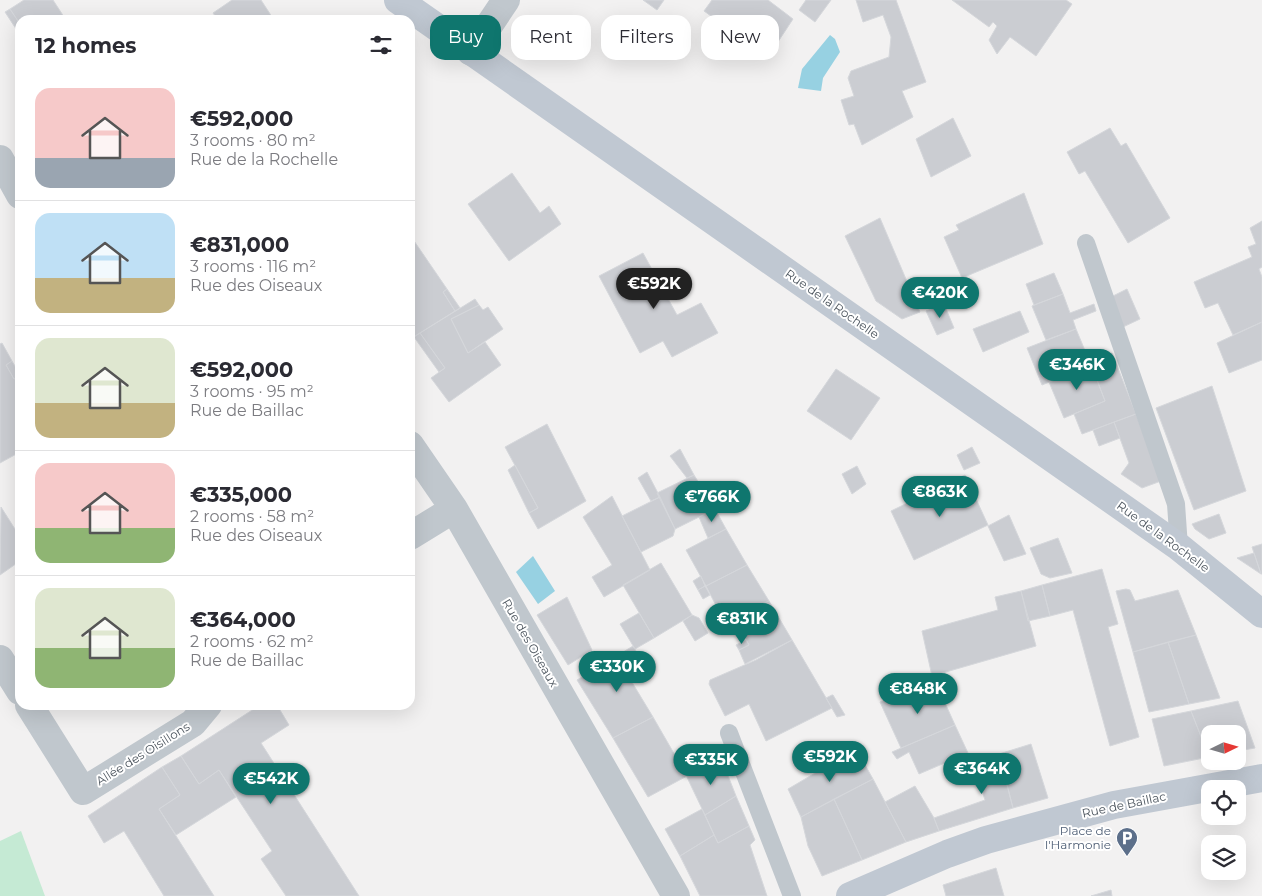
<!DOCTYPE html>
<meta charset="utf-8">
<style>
body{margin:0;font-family:Montserrat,sans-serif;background:#f2f2f3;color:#2b2b33;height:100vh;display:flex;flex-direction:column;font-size:19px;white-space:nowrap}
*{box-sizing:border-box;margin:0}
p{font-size:16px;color:#7c7c81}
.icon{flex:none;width:28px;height:28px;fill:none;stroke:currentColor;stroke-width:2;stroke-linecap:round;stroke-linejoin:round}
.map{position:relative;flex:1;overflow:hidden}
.details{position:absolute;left:15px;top:15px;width:400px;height:695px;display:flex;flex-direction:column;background:#fff;border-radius:15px;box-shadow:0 5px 20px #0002}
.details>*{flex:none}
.guide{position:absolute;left:430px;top:15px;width:475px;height:45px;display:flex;gap:10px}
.needle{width:32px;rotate:85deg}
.buttons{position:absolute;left:1201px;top:725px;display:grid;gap:10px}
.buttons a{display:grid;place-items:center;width:45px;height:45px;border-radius:10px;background:#fff;box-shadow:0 5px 20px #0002;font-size:25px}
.price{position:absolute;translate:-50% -42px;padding:0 11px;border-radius:18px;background:#0f766e;color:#fff;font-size:16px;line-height:32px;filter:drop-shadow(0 1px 2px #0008)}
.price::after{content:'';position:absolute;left:50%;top:30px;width:15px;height:11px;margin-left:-8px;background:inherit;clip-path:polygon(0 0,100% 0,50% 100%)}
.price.active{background:#222;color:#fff}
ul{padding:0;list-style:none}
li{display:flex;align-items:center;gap:15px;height:125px;padding:0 20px}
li+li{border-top:1px solid #e1e1e2}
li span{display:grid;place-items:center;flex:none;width:140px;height:100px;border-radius:15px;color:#555}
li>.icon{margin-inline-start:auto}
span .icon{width:60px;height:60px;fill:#fffc;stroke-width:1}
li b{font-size:21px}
h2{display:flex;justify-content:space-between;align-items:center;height:60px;padding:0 20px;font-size:21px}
.tag{padding:0 18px;border-radius:15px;background:#fff;box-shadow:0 5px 20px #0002;font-size:18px;line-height:45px}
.tag.active{background:#0f766e;color:#fff}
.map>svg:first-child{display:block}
.green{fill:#c5ead4}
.water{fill:#97d1e2}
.building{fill:#cbcdd2;stroke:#d5d7db}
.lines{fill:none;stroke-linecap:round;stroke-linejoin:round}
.lane{stroke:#c0c7cd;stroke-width:18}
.street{stroke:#c0c7cd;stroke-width:28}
.secondary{stroke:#c0c8d2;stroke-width:28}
.labels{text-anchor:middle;stroke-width:4;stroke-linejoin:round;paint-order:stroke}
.street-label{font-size:12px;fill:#4a535c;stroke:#fff}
.service-label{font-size:12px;fill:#4e5e75;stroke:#fff;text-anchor:end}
</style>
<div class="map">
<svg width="1262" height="896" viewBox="0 0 1262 896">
<rect width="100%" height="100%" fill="#f2f1f1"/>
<path class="green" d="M 21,831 L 45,896 L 0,896 L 0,841 Z"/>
<path class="water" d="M 830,35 L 835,39 L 840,52 L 823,78 L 821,91 L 798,88 L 802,69 Z
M 533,556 L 555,591 L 538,604 L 516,572 Z"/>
<path class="building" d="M 24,0 L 53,0 L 66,20 L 20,20 L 20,24 L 10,9 Z
M 232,0 L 261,0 L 274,20 L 218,20 L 213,13 Z
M 643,0 L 664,0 L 657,10 Z
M 712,0 L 768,0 L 793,19 L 768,57 L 704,11 Z
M 806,0 L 831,0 L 815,22 L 799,10 Z
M 856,0 L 896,0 L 926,82 L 902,91 L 913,117 L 862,145 L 854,124 L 849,125 L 841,100 L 854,96 L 848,78 L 851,71 L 889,57 L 891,37 L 883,15 L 863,22 Z
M 952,0 L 1066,0 L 1072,4 L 1036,56 L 1010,37 L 997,54 L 989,40 L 997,26 L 993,22 L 989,27 Z
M 10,9 L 20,24 L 20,35 L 5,12 Z
M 953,118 L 971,156 L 931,177 L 916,139 Z
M 1110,128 L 1121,146 L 1126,143 L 1170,218 L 1128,243 L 1085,171 L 1079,174 L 1067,152 Z
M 512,173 L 540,213 L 549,206 L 561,224 L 509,261 L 468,204 Z
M 1024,193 L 1043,244 L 962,278 L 944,237 L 959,230 L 956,225 Z
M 880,218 L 920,312 L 902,319 L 876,301 L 845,236 Z
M 1262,221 L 1262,267 L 1259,269 L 1262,277 L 1262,322 L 1233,335 L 1218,303 L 1205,308 L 1194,282 L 1252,257 L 1248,247 L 1256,244 L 1250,228 Z
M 410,235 L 447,289 L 443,292 L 455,311 L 415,336 L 410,329 Z
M 643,253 L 677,315 L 701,303 L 718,333 L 672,357 L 663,341 L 640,353 L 599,276 Z
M 1054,273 L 1063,294 L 1034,305 L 1026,284 Z
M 447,289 L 460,308 L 455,311 L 443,292 Z
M 1127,289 L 1140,319 L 1123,327 L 1111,297 Z
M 1063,294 L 1070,313 L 1094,304 L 1096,311 L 1073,320 L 1076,329 L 1046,340 L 1032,306 Z
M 475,299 L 479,305 L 451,319 L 468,353 L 485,342 L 501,365 L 449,402 L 431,378 L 445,368 L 420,333 Z
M 944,304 L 954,328 L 937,335 L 926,311 Z
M 479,305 L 483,310 L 488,307 L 503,329 L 468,353 L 451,319 Z
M 1020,311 L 1029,332 L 983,352 L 973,329 Z
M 1262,322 L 1262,360 L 1229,373 L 1217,343 Z
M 1076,329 L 1091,365 L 1042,385 L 1027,348 Z
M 420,333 L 445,368 L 439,372 L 414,337 Z
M 2,343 L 12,361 L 6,365 L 14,379 L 20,376 L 20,452 L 0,463 L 0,344 Z
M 1112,353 L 1136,414 L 1082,434 L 1074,414 L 1105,401 L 1090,361 Z
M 12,361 L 20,375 L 14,379 L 6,365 Z
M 1091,365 L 1105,401 L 1064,418 L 1049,382 Z
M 836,369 L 880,398 L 851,440 L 807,411 Z
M 1212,386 L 1246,491 L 1194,510 L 1156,408 Z
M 1136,414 L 1161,481 L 1142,488 L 1121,474 L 1129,463 L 1114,422 Z
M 1114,422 L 1120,438 L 1099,446 L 1093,430 Z
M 547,424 L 586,501 L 538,529 L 529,513 L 538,508 L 505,447 Z
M 972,447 L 980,463 L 964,470 L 957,455 Z
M 680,449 L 694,475 L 687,478 L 670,456 Z
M 515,465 L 538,508 L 529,513 L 508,470 Z
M 857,466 L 866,484 L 852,494 L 842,474 Z
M 647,472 L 660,497 L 651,501 L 638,478 Z
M 694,475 L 715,509 L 675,529 L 657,493 Z
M 965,475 L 988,525 L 914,560 L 891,511 Z
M 612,496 L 650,570 L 604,597 L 592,577 L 612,565 L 583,517 Z
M 660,497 L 675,529 L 673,536 L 641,552 L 622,516 Z
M 1,507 L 20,537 L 20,561 L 0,575 Z
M 715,509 L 726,529 L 708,538 L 699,517 Z
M 1219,514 L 1226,533 L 1209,539 L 1195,529 L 1192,524 Z
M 1009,515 L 1026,554 L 1004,561 L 988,526 Z
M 726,529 L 747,565 L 706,586 L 686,550 Z
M 1058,538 L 1072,573 L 1050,578 L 1041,574 L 1030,548 Z
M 1262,544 L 1262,574 L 1261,574 L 1252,547 Z
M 1254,553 L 1261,574 L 1237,558 Z
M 661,563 L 692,615 L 654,638 L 623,585 Z
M 747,565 L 769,601 L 725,623 L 706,586 Z
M 1102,569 L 1118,624 L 1108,627 L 1139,737 L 1110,746 L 1073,610 L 1050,616 L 1042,585 Z
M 701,576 L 705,586 L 698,590 L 693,581 Z
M 1042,585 L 1050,616 L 1028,621 L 1021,591 Z
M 705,586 L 710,595 L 703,599 L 698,590 Z
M 1126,589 L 1130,590 L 1135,601 L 1178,590 L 1196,635 L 1133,652 L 1116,591 Z
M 1021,591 L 1036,646 L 932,676 L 922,631 L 998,610 L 995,597 Z
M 567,597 L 592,650 L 568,665 L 537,615 Z
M 769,601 L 792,640 L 745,664 L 739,650 L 749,645 L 736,618 Z
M 639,613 L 654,638 L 635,649 L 620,624 Z
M 692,615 L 699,618 L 708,633 L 695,641 L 683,621 Z
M 1196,635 L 1220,698 L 1189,704 L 1168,642 Z
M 746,640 L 749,645 L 739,650 L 736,645 Z
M 792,640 L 832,708 L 766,741 L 749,704 L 725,716 L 709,684 L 710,680 L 756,660 Z
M 1168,642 L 1189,704 L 1149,712 L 1133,652 Z
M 633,646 L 646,668 L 630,679 L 653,717 L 613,738 L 577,680 Z
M 936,683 L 955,725 L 901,748 L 880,702 Z
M 832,695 L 833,695 L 845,715 L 837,717 L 826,698 Z
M 1238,701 L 1255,748 L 1238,751 L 1238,734 L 1210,734 L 1209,757 L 1191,711 Z
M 260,705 L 277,705 L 289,725 L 261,743 L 359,896 L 286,896 L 261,859 L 272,851 L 219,770 L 199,784 L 181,756 Z
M 1191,711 L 1209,757 L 1164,766 L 1152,719 Z
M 653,717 L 687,776 L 648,797 L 613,738 Z
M 955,725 L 968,753 L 919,774 L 909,752 L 897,759 L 892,752 Z
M 1031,744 L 1048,798 L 1013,808 L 999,754 Z
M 856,749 L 873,779 L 801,817 L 788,789 Z
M 999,754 L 1013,808 L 939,831 L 934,818 L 985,800 L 972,761 Z
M 181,756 L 199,784 L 219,770 L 236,797 L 176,835 L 159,809 L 180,795 L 162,767 Z
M 710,761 L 725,768 L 736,796 L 705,815 L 684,771 Z
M 162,767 L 180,795 L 159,809 L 214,896 L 164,896 L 124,831 L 104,843 L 88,816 Z
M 873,779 L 906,842 L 862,860 L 834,799 Z
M 915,786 L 934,818 L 939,831 L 906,842 L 885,802 Z
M 736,796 L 749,826 L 718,843 L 705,815 Z
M 834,799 L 862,860 L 822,876 L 808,846 L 801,817 Z
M 702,809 L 714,835 L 680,856 L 665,829 Z
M 749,826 L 755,840 L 750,845 L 767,896 L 700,896 L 680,856 L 714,835 L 718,843 Z
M 996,868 L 1004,896 L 946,896 L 943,885 Z
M 1111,890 L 1112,896 L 1091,896 Z"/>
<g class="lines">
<path class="lane" d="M 1086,243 L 1176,504 L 1179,547
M 729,733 L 792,896"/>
<path class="street" d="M 471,52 L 506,0
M 0,159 L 20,195
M 410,445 L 454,509 L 676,896
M 410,536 L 454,509
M 0,659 L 20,691
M 29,705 L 83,791 L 193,723 L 208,705"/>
<path class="secondary" d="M 398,0 L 1179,547 L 1262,614
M 850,896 L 947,854 L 986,840 L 1114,805 L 1262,778"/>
</g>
<defs>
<g id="parking-pin" transform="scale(1.125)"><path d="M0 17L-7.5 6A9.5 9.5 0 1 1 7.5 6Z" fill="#5c6f8a" stroke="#fff"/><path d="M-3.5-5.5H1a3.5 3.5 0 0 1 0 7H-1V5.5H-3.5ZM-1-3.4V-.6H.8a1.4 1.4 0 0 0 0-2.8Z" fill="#fff"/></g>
</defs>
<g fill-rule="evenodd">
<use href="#parking-pin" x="1127" y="838"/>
</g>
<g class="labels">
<g class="street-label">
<text transform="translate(832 304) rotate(35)" y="4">Rue de la Rochelle</text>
<text transform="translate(1163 537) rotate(36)" y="4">Rue de la Rochelle</text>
<text transform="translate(530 643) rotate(60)" y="4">Rue des Oiseaux</text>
<text transform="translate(143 754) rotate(-32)" y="4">Allée des Oisillons</text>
<text transform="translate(1124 805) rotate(-12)" y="4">Rue de Baillac</text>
</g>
<g class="service-label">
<text x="1111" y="835">Place de<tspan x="1111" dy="14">l'Harmonie</tspan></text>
</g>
</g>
</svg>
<div class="buttons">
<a><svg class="needle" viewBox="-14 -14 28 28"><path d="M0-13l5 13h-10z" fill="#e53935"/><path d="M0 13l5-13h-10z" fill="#7c7c81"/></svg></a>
<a><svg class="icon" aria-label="locate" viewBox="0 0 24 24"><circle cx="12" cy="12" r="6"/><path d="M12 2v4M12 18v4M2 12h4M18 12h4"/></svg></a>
<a><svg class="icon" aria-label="layers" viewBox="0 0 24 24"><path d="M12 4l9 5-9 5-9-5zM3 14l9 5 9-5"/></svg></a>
</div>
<b class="price active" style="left:654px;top:310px">€592K</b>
<b class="price" style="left:940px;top:319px">€420K</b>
<b class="price" style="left:1077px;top:391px">€346K</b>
<b class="price" style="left:940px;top:518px">€863K</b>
<b class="price" style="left:712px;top:523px">€766K</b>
<b class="price" style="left:742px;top:645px">€831K</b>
<b class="price" style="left:617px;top:693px">€330K</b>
<b class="price" style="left:918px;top:715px">€848K</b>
<b class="price" style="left:830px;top:783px">€592K</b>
<b class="price" style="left:711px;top:786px">€335K</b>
<b class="price" style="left:982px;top:795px">€364K</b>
<b class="price" style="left:271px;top:805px">€542K</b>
<div class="guide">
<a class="tag active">Buy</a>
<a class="tag">Rent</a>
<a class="tag">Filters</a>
<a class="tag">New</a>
</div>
<section class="details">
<h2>12 homes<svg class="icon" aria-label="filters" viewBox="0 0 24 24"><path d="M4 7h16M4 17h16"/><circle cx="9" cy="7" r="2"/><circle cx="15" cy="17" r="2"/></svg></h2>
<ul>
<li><span style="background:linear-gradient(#f6c9c9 70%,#9aa5b1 0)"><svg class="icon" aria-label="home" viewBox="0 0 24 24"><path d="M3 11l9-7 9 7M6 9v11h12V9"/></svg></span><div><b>€592,000</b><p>3 rooms · 80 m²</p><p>Rue de la Rochelle</p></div></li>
<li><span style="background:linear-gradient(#bfe0f5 65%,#c2b280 0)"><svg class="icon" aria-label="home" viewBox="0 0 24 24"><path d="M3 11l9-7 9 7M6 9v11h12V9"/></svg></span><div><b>€831,000</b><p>3 rooms · 116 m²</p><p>Rue des Oiseaux</p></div></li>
<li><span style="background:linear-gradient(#dfe7d0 65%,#c2b280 0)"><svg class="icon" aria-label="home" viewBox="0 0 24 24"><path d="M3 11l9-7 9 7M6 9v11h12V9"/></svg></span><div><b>€592,000</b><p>3 rooms · 95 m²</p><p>Rue de Baillac</p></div></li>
<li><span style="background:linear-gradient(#f6c9c9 65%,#8fb573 0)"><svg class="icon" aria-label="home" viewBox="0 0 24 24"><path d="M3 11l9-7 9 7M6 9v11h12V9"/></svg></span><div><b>€335,000</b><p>2 rooms · 58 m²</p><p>Rue des Oiseaux</p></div></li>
<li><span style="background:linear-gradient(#dfe7d0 60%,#8fb573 0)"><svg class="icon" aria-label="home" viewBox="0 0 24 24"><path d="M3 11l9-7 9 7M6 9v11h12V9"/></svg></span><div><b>€364,000</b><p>2 rooms · 62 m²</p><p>Rue de Baillac</p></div></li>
</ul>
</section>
</div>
